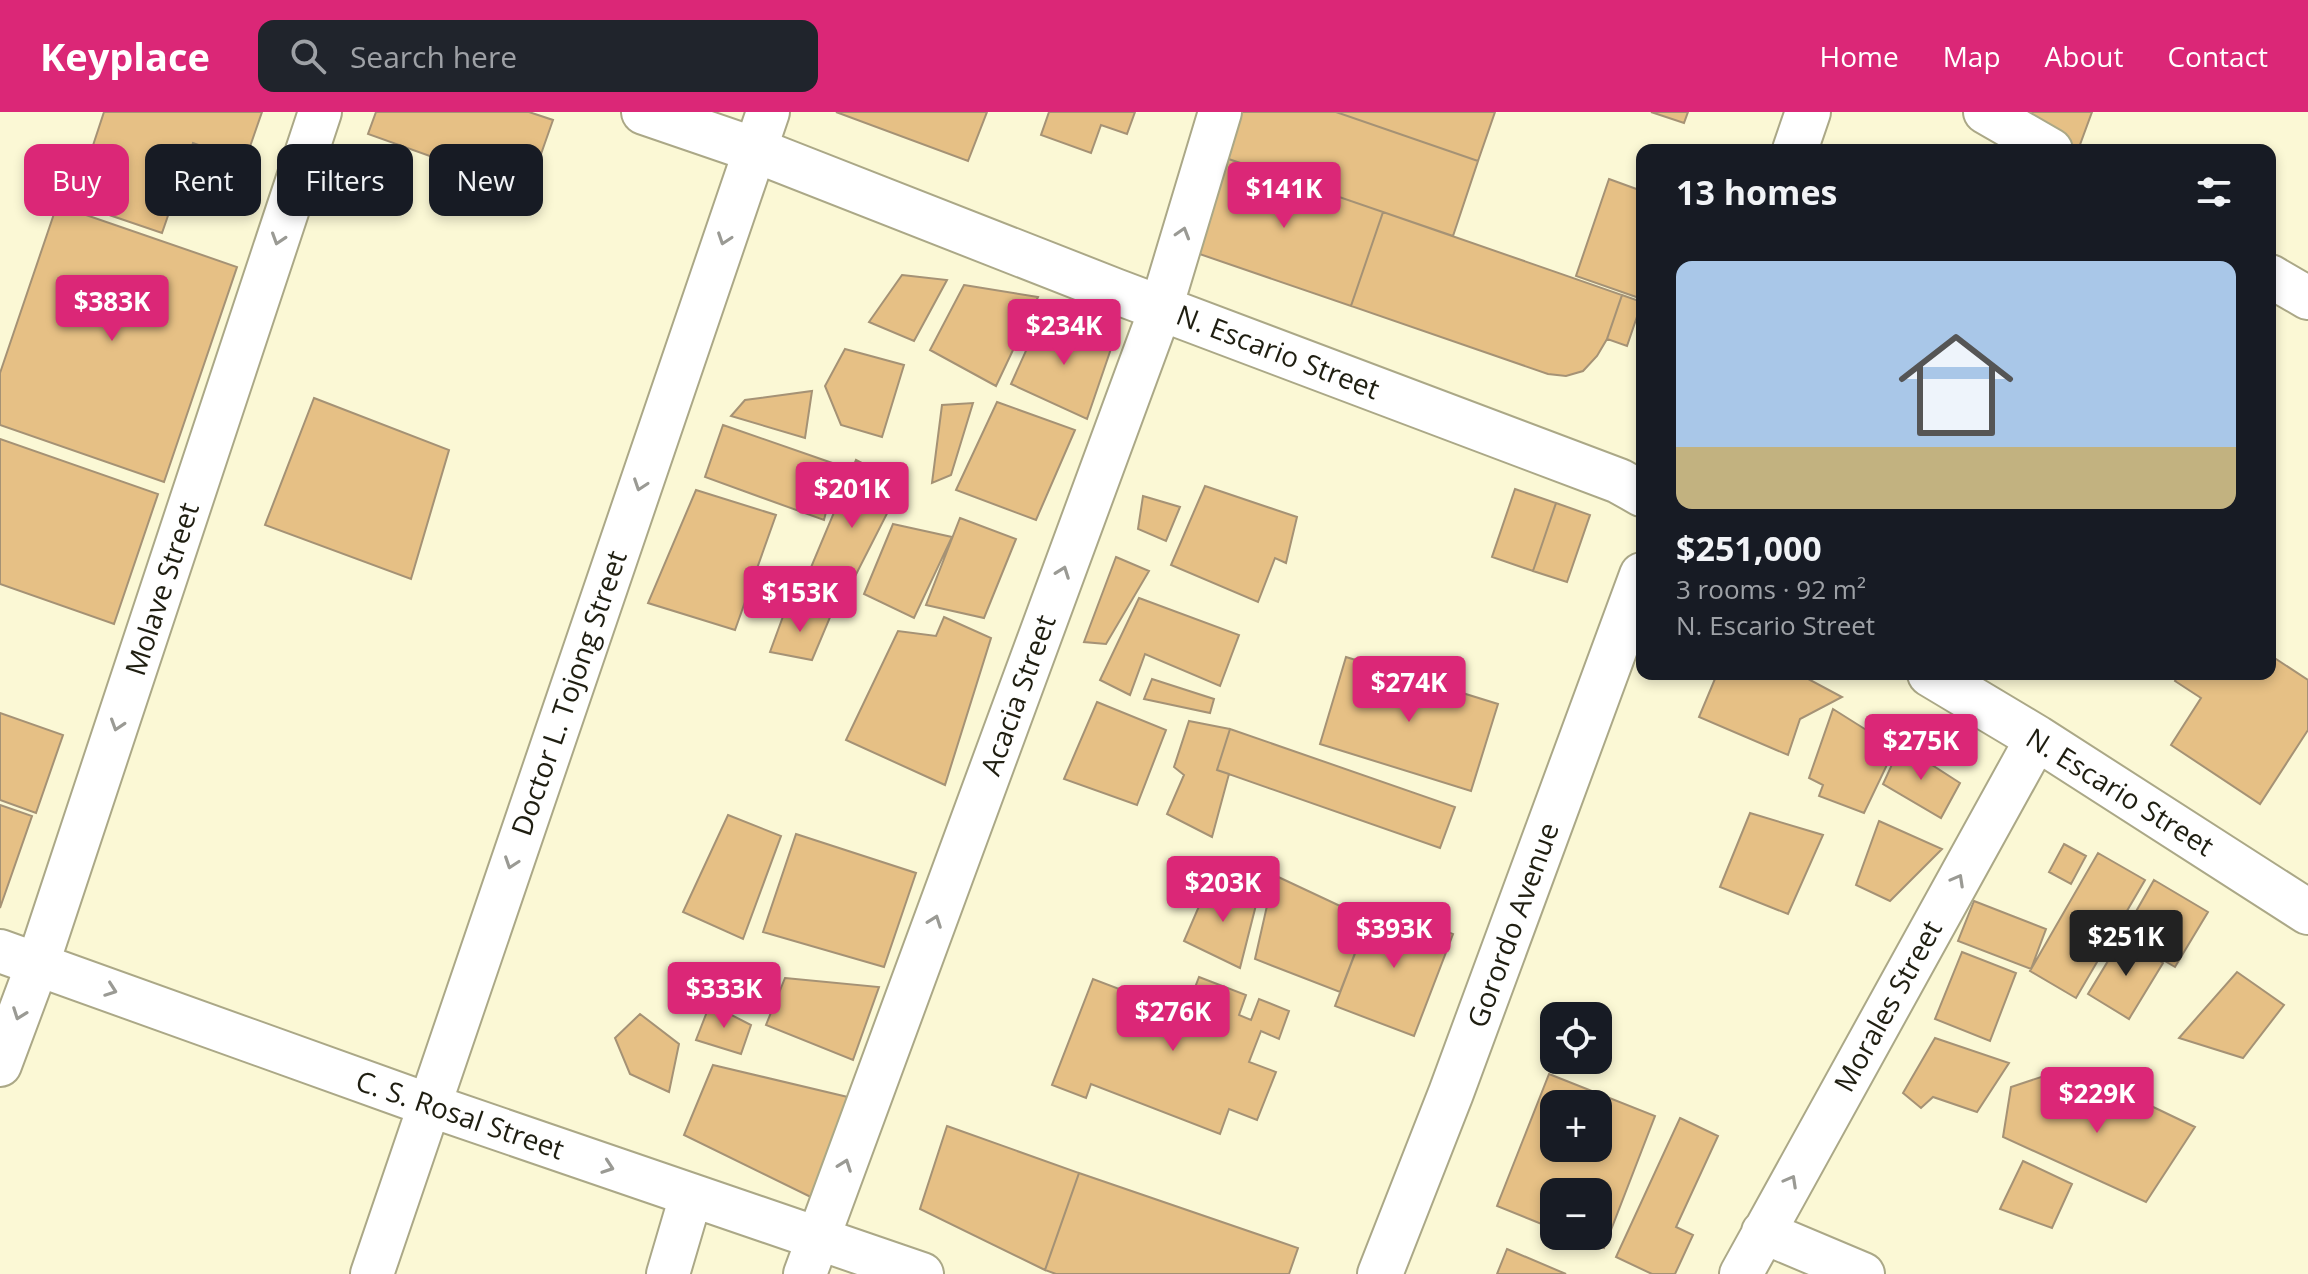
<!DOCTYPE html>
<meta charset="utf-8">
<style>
body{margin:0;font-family:"Open Sans",sans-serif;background:#20242c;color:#f1f3f6;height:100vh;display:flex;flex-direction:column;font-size:30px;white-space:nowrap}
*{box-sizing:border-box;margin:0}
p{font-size:26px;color:#9ea1a6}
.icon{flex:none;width:44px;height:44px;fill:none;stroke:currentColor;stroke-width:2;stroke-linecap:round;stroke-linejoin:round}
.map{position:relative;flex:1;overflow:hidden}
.side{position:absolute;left:1636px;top:32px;width:640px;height:536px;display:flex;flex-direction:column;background:#171b24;border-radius:16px;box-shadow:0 4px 12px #0003}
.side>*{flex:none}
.guide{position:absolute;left:24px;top:32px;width:760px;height:72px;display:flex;gap:16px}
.controls{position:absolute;left:1540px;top:890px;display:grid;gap:16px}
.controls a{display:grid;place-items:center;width:72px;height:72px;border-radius:16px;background:#171b24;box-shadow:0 4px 12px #0003;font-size:40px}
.price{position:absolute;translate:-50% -68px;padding:0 18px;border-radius:8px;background:#db2777;color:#fff;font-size:26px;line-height:52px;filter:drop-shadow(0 2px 4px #0008)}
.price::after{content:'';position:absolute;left:50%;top:48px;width:24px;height:18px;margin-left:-12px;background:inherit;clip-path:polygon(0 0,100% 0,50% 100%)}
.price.selected{background:#222;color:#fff}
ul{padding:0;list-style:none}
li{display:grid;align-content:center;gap:16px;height:424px;padding:0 40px}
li+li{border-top:2px solid #363941}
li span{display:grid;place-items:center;height:248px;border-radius:16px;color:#555}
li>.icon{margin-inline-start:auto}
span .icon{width:144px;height:144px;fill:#fffc;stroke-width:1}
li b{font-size:34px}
h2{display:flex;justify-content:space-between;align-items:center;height:96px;padding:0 40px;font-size:34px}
.chip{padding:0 28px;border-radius:16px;background:#171b24;box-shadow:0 4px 12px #0003;font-size:28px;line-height:72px}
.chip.selected{background:#db2777;color:#fff}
header{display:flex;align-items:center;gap:48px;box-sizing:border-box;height:112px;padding:0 40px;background:#db2777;color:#fff}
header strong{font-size:38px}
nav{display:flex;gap:44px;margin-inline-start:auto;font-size:28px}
.search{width:560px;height:72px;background:#20242c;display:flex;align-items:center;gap:20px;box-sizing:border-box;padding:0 28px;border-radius:16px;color:#9ea1a6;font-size:30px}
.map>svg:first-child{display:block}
.building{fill:#e6c085;stroke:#a59275;stroke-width:2;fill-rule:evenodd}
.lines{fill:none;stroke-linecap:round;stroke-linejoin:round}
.minor-casing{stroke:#aba887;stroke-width:46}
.major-casing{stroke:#aba887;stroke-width:48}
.minor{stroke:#fff;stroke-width:42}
.major{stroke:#fff;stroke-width:44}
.oneway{stroke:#9a9a94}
.labels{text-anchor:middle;stroke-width:7;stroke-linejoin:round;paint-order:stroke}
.street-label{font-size:28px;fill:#1f1e11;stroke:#fff}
</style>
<header>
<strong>Keyplace</strong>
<div class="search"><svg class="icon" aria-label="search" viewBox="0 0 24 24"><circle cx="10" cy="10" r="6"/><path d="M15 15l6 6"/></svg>Search here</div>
<nav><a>Home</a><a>Map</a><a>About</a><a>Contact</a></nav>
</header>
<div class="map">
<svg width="2308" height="1162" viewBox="0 0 2308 1162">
<rect width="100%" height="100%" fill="#fbf8d5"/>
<path class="building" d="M 104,0 L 262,0 L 245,49 L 193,31 L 162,121 L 74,91 Z
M 376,0 L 529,0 L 553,8 L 528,79 L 368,22 Z
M 836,0 L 987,0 L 968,49 Z
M 1049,0 L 1135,0 L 1127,22 L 1101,13 L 1091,41 L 1041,23 Z
M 1231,0 L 1336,0 L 1478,49 L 1453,124 L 1217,43 Z
M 1336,0 L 1495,0 L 1478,49 Z
M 1651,0 L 1688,0 L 1684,11 Z
M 2000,0 L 2092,0 L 2078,38 L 2066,38 Z
M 1217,43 L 1383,100 L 1351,194 L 1185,137 Z
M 1609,67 L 1642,79 L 1642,187 L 1576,164 Z
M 57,93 L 237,155 L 164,370 L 0,313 L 0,261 Z
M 1383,100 L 1622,183 L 1607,227 L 1597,244 L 1583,259 L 1566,264 L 1548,262 L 1351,194 Z
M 902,163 L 947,168 L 914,229 L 869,210 Z
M 964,173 L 1038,185 L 996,274 L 930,238 Z
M 1622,183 L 1642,190 L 1627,234 L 1607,227 Z
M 1038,212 L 1115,225 L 1087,307 L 1011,272 Z
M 845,237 L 904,253 L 882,325 L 841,313 L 825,274 Z
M 812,279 L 805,326 L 731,304 L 745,288 Z
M 314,286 L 449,338 L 411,467 L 265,413 Z
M 997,290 L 1075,318 L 1036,408 L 956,378 Z
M 973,291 L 951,363 L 932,371 L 942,293 Z
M 723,313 L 838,353 L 824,408 L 705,365 Z
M 0,327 L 158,382 L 114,512 L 0,472 Z
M 856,348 L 902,372 L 842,490 L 804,472 Z
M 1205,374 L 1297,405 L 1286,451 L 1275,446 L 1258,490 L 1171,453 Z
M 1515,377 L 1556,391 L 1533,459 L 1492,445 Z
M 696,378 L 776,403 L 735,518 L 648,491 Z
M 1143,384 L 1180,395 L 1166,429 L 1138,417 Z
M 1556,391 L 1590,403 L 1567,470 L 1533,459 Z
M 960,406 L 1016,427 L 984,506 L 926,493 Z
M 893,412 L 952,425 L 914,506 L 864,482 Z
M 1116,445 L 1149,459 L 1106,532 L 1084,530 Z
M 1139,486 L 1239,523 L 1220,574 L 1145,542 L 1130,583 L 1100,568 Z
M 785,499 L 831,503 L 812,548 L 770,540 Z
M 944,505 L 991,526 L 945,673 L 846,628 L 898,519 L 936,524 Z
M 2270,543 L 2308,568 L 2308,618 L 2260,692 L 2171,633 L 2201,586 L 2175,569 L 2179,562 L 2270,562 Z
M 1346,545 L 1498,592 L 1471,679 L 1320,632 Z
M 1717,562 L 1799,562 L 1842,585 L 1800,607 L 1788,643 L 1699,605 Z
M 1152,567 L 1214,587 L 1210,601 L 1144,587 Z
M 1097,590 L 1166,618 L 1137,693 L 1064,667 Z
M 1833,597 L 1895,636 L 1864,701 L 1819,684 L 1823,673 L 1809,666 Z
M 0,601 L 63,623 L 36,701 L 0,688 Z
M 1189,609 L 1230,617 L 1217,658 L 1229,662 L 1212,725 L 1167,702 L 1184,663 L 1174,655 Z
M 1230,617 L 1455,695 L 1440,736 L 1217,658 Z
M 1901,633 L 1960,671 L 1941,706 L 1883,672 Z
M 0,693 L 32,704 L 0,796 Z
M 1750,701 L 1823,723 L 1788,802 L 1720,775 Z
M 728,703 L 781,724 L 743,827 L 683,800 Z
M 1879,709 L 1942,737 L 1890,789 L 1856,773 Z
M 796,722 L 916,761 L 884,855 L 763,820 Z
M 2064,732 L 2086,744 L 2071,772 L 2049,760 Z
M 2098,741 L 2145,768 L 2076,886 L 2030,859 Z
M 1274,763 L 1368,807 L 1340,880 L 1255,847 Z
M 2154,768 L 2208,800 L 2175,855 L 2122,824 Z
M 1209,771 L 1257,789 L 1240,856 L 1184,829 Z
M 1974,789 L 2046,817 L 2031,857 L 1958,829 Z
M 1374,792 L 1453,822 L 1414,924 L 1335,894 Z
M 2122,826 L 2163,851 L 2129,907 L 2088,882 Z
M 1962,840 L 2016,861 L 1990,929 L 1935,907 Z
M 2237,860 L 2284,893 L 2243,946 L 2179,926 Z
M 1199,865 L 1246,883 L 1239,903 L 1251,908 L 1259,887 L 1289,899 L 1279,927 L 1261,919 L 1249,950 L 1276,960 L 1257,1008 L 1229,997 L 1220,1022 L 1091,972 L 1086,986 L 1052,973 L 1093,867 L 1164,894 L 1156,917 L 1176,925 Z
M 785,866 L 879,875 L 853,948 L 766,913 Z
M 710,892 L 751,913 L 741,942 L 696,928 Z
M 640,902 L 679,932 L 669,980 L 630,962 L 615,926 Z
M 1935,926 L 2009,951 L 1977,1000 L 1933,985 L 1921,996 L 1903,981 Z
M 713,953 L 852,986 L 817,1088 L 684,1023 Z
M 1549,962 L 1655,1004 L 1604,1136 L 1573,1124 L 1598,1124 L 1598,1080 L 1554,1080 L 1554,1117 L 1497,1094 ZM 1554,992 L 1598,992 L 1598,1036 L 1554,1036 Z
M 2041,965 L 2103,996 L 2126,982 L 2195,1015 L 2146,1090 L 2003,1025 L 2011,975 Z
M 1680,1006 L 1718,1024 L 1676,1115 L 1693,1123 L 1675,1162 L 1652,1162 L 1616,1145 Z
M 947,1014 L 1079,1061 L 1045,1158 L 920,1097 Z
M 2023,1049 L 2072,1072 L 2052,1116 L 2000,1097 Z
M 1079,1061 L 1298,1136 L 1289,1162 L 1056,1162 L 1045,1158 Z
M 1507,1137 L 1566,1162 L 1497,1162 Z"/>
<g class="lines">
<g class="minor-casing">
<path id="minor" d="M 1985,0 L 2051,38
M 2270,164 L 2308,186
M 0,839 L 429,993 L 922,1162
M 0,953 L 38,851 L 320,0
M 1763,1120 L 1863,1162
M 372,1162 L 768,0
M 668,1162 L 691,1084
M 805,1162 L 1161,196 L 1220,0
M 1741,1162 L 2037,626"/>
</g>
<g class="major-casing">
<path id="major" d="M 644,0 L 755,38 L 1115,179 L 1619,369 L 1642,382
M 1795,38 L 1808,0
M 1930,562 L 2037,626 L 2308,800
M 1380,1162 L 1451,981 L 1642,463"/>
</g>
<use href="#minor" class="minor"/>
<use href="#major" class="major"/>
</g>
<defs><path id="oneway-chevron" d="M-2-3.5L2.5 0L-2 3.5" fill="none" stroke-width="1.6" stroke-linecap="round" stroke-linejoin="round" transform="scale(2)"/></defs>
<g class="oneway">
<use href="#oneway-chevron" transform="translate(1183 121) rotate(-73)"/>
<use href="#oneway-chevron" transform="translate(278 127) rotate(108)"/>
<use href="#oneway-chevron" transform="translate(724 127) rotate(109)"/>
<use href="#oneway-chevron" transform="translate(640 373) rotate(109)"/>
<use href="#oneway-chevron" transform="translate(1063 460) rotate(-70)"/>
<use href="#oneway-chevron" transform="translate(117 613) rotate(108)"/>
<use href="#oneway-chevron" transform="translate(511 751) rotate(109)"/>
<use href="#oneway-chevron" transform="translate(1958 768) rotate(-61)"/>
<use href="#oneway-chevron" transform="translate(935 809) rotate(-70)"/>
<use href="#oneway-chevron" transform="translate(111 878) rotate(20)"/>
<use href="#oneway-chevron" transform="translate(19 902) rotate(110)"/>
<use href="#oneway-chevron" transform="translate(845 1053) rotate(-70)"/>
<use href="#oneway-chevron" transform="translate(608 1055) rotate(19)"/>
<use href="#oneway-chevron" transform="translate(1791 1069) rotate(-61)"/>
</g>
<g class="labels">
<g class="street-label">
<text transform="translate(1278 240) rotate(21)" y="10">N. Escario Street</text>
<text transform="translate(162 477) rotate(-72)" y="10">Molave Street</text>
<text transform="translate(569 581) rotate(-71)" y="10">Doctor L. Tojong Street</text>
<text transform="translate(1018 583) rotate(-70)" y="10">Acacia Street</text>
<text transform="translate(2120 680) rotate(32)" y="10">N. Escario Street</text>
<text transform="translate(1513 813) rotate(-70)" y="10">Gorordo Avenue</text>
<text transform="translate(1888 894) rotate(-61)" y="10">Morales Street</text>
<text transform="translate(460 1003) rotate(19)" y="10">C. S. Rosal Street</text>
</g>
</g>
</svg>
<div class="controls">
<a><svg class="icon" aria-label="locate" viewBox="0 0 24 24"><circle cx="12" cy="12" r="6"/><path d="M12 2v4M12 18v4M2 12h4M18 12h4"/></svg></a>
<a>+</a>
<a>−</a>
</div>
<b class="price" style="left:1284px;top:118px">$141K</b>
<b class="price" style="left:112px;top:231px">$383K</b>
<b class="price" style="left:1064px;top:255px">$234K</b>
<b class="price" style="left:852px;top:418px">$201K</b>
<b class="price" style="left:800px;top:522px">$153K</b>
<b class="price" style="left:1409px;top:612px">$274K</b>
<b class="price" style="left:1921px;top:670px">$275K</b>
<b class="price" style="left:1223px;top:812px">$203K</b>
<b class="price" style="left:1394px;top:858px">$393K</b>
<b class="price selected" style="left:2126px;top:866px">$251K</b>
<b class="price" style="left:724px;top:918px">$333K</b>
<b class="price" style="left:1173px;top:941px">$276K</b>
<b class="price" style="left:2097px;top:1023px">$229K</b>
<div class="guide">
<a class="chip selected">Buy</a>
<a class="chip">Rent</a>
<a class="chip">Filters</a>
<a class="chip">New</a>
</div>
<section class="side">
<h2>13 homes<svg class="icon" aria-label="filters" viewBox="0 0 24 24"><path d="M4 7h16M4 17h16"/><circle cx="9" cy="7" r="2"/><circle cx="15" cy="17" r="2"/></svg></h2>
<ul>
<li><span style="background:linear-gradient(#a9c7e8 75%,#c2b280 0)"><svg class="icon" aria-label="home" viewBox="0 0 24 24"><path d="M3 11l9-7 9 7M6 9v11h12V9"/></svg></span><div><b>$251,000</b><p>3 rooms · 92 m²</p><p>N. Escario Street</p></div></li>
</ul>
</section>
</div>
